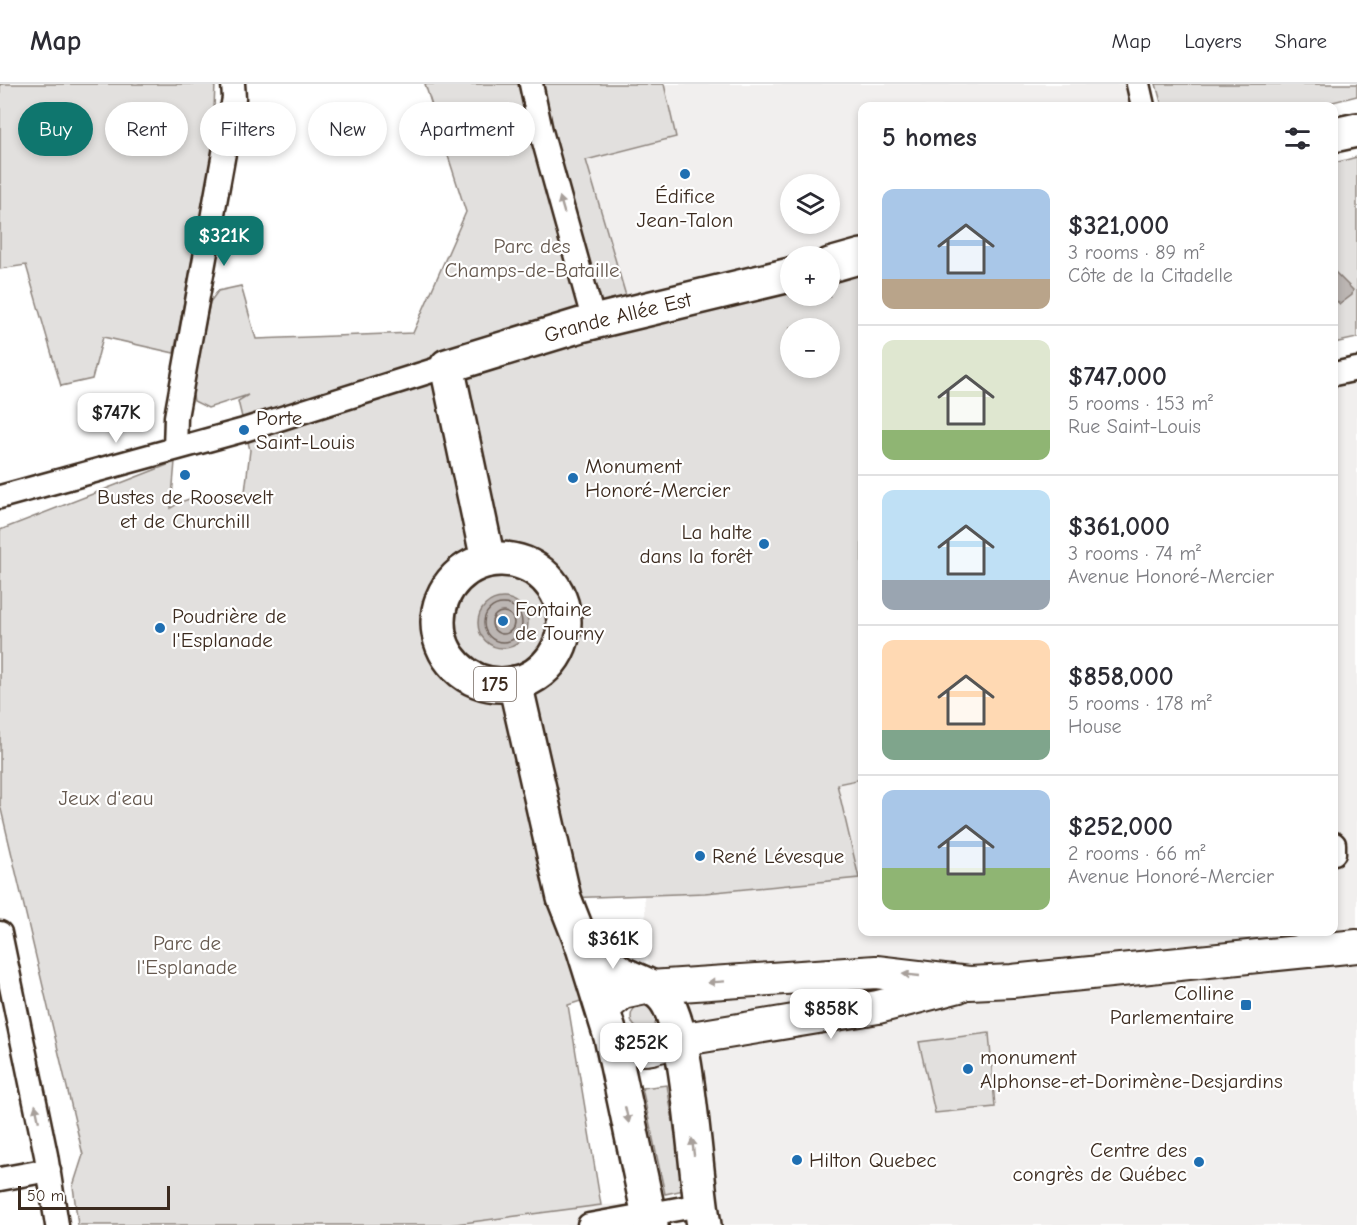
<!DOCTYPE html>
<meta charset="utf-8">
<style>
body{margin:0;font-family:"Comic Neue",sans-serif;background:#f7f7f7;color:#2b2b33;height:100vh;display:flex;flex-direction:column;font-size:22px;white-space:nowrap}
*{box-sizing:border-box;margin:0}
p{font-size:20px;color:#7c7c81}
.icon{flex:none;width:33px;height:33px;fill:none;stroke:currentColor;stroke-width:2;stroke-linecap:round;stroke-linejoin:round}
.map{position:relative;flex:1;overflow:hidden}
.side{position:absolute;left:858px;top:18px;width:480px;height:834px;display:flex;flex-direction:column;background:#fff;border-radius:12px;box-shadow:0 3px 9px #0003}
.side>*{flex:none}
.guide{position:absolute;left:18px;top:18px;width:570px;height:54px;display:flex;gap:12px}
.fabs{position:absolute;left:780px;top:90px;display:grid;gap:12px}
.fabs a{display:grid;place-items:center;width:60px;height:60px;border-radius:50%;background:#fff;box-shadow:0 3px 9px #0003;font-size:30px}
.scale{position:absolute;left:18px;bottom:15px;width:152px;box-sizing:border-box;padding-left:6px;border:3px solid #3b2a1e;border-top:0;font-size:16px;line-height:21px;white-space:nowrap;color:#3b2a1e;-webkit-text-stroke:4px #fff;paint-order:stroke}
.price{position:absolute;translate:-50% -51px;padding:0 14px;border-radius:12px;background:#fff;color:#222;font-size:20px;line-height:39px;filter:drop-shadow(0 2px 3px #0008)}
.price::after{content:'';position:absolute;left:50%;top:36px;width:18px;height:14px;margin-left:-9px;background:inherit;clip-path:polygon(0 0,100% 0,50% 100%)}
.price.current{background:#0f766e;color:#fff}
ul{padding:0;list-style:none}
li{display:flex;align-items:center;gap:18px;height:150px;padding:0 24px}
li+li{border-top:2px solid #e1e1e2}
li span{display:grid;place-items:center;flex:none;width:168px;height:120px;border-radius:12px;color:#555}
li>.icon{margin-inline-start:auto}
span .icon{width:72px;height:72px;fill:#fffc;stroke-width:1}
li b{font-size:26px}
h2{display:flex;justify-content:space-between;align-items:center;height:72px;padding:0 24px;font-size:26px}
.tag{padding:0 21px;border-radius:27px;background:#fff;box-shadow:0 3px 9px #0003;font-size:21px;line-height:54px}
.tag.current{background:#0f766e;color:#fff}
header{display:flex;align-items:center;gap:36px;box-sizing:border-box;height:84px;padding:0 30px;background:#fff;border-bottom:2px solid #e1e1e2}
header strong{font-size:28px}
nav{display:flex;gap:33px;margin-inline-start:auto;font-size:21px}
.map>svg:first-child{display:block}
.built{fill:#f1efee;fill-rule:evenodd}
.green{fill:#e2e0de;stroke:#8e857e;stroke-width:1.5;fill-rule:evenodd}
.water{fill:#bcb6b3;stroke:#887e77;stroke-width:1.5}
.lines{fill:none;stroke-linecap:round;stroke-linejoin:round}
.shore{stroke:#6f625a;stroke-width:1.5}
.street-casing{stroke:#3b2a1e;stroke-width:27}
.secondary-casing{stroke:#3b2a1e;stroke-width:36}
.primary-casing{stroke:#3b2a1e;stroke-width:38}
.street{stroke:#fff;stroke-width:22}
.secondary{stroke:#fff;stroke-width:32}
.primary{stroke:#fff;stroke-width:33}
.oneway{fill:#a79f9a}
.poi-dot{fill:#1f6fb2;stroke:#fff;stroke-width:2}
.labels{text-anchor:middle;stroke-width:4.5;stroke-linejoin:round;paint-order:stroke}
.shield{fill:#fff;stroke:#766a62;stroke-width:1.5}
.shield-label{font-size:20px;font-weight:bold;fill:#3b2a1e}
.poi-label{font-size:21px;fill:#3b2a1e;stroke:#fff;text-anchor:start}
.park-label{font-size:21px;fill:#65584e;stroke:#fff}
.street-label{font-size:21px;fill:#3b2a1e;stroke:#fff}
</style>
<header>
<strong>Map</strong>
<nav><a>Map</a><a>Layers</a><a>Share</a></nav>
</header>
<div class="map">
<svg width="1357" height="1141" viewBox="0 0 1357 1141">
<rect width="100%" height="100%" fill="#fff"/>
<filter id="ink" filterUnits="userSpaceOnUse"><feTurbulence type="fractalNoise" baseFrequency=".0167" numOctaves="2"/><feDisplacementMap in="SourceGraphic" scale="12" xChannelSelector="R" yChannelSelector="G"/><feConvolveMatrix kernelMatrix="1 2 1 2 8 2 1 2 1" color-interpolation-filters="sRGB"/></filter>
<g filter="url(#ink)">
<path class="built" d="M 664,0 L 1138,0 L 1143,22 L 862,22 L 862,172 L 790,172 L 790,191 L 631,229 L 586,76 L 676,53 ZM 790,100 L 830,100 L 830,140 L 790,140 Z
M 1357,285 L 1357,1141 L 708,1141 L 650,903 L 644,811 L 705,809 L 858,794 L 837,700 L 862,695 L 862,848 L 1334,848 L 1334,290 Z
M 647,1119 L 651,1141 L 448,1141 L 601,1121 Z"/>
<path class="green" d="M 0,0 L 215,0 L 212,74 L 174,269 L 103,253 L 92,295 L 61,302 L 26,181 L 0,185 Z
M 425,0 L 664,0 L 676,53 L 586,76 L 631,229 L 790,191 L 790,212 L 830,212 L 830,181 L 862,172 L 862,695 L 837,700 L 859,794 L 705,809 L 565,814 L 590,914 L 568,921 L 601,1121 L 448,1141 L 78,1141 L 73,1102 L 83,1071 L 0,721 L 0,446 L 175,378 L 171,424 C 194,408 218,411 245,408 L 250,366 L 238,317 L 248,311 L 208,324 L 194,317 L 192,306 L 210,218 L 218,207 L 241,202 L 256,255 L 413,249 L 466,128 ZM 790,244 L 830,244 L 830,284 L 790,284 Z
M 1156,0 L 1357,0 L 1357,12 L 1317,22 L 1162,22 Z
M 1357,73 L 1357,254 L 1334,259 L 1334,79 Z
M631 933a13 13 0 1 1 26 0a13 13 0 1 1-26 0Z
M 989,949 L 995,1023 L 935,1029 L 919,958 Z
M 667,1001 L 684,1106 L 665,1110 L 642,1004 Z"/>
<path class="water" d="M 1334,187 L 1353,206 L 1352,211 L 1340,220 L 1334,215 Z
M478 539a25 25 0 1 1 50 0a25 25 0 1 1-50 0Z"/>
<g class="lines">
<path class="shore" d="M484 539a19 19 0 1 1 38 0a19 19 0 1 1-38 0Z
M492 539a11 11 0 1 1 22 0a11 11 0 1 1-22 0Z"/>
<g class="street-casing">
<path id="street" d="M 531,0 L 541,47 L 594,238
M 1138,0 L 1143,22
M 1334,290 L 1357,285
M 175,365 L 176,333 L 234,14 L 233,0
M 0,413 L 244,346 L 447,282
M 1334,760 L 1334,769
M 0,849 L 46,1071 L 57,1141
M 0,1095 L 49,1086
M 589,1141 L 700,1121"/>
</g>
<g class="secondary-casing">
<path id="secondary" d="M 604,924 L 622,909 L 650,903 L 876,888 L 969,899 L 1012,897 L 1357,862
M 611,953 C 643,972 646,965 679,956 L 878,923 L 959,902"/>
</g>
<g class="primary-casing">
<g id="primary">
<path d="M 1334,51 L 1357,46"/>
<path d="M 830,181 L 862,172"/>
<circle cx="501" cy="538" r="63"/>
<path id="s1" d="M 488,476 L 447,282 L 581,241 L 790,191"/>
<path d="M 515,599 L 564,814 L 582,860 L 611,953 L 651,1141"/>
<path d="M 581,859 C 594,867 605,878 618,887 C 633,897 654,900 665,915 C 689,946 695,1094 704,1141"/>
</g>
</g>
<use href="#street" class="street"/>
<use href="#secondary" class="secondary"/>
<use href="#primary" class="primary"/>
</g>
<defs><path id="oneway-solid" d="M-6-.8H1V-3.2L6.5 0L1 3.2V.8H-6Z" transform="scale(1.5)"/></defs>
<g class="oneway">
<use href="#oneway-solid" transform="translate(562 121) rotate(-106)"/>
<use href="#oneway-solid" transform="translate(911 891) rotate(-174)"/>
<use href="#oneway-solid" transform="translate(716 898) rotate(176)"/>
<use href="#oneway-solid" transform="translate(37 1029) rotate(-102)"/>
<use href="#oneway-solid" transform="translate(627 1031) rotate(77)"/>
<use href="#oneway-solid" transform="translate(693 1063) rotate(-97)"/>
</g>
</g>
<g class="poi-dot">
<circle cx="685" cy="90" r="6"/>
<circle cx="244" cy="346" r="6"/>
<circle cx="185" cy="391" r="6"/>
<circle cx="573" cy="394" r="6"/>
<circle cx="764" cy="460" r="6"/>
<circle cx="503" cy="537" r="6"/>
<circle cx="160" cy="544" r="6"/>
<circle cx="700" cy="772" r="6"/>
<rect x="1240" y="915" width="12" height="12" rx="3"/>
<circle cx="968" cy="985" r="6"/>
<circle cx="797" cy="1076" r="6"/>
<circle cx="1199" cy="1078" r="6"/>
</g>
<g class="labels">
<rect class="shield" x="474" y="583" width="42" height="34" rx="4.5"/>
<g class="shield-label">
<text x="495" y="607">175</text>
</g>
<g class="poi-label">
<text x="685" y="119" text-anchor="middle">Édifice<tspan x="685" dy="24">Jean-Talon</tspan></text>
<text x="256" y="341">Porte<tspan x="256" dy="24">Saint-Louis</tspan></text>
<text x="585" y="389">Monument<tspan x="585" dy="24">Honoré-Mercier</tspan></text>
<text x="185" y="420" text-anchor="middle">Bustes de Roosevelt<tspan x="185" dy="24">et de Churchill</tspan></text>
<text x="752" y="455" text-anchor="end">La halte<tspan x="752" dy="24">dans la forêt</tspan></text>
<text x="515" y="532">Fontaine<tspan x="515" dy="24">de Tourny</tspan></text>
<text x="172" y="539">Poudrière de<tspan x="172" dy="24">l'Esplanade</tspan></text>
<text x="712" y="779">René Lévesque</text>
<text x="1234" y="916" text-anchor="end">Colline<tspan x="1234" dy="24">Parlementaire</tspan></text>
<text x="980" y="980">monument<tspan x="980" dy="24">Alphonse-et-Dorimène-Desjardins</tspan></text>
<text x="1187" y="1073" text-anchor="end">Centre des<tspan x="1187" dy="24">congrès de Québec</tspan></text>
<text x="809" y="1083">Hilton Quebec</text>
</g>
<g class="park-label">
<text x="532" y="169">Parc des<tspan x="532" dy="24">Champs-de-Bataille</tspan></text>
<text x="106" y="721">Jeux d'eau</text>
<text x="187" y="866">Parc de<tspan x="187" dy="24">l'Esplanade</tspan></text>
</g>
<g class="street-label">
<text dy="7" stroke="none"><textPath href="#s1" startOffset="376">Grande Allée Est</textPath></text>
</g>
</g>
</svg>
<div class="fabs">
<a><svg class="icon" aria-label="layers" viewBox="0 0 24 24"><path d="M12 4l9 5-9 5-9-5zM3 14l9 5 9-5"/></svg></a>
<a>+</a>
<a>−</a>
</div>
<div class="scale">50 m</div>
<b class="price current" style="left:224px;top:183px">$321K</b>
<b class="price" style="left:116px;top:360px">$747K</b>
<b class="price" style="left:613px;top:886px">$361K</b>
<b class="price" style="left:831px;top:956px">$858K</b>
<b class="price" style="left:641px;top:990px">$252K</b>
<div class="guide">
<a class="tag current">Buy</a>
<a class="tag">Rent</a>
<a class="tag">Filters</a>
<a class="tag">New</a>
<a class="tag">Apartment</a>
</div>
<section class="side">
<h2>5 homes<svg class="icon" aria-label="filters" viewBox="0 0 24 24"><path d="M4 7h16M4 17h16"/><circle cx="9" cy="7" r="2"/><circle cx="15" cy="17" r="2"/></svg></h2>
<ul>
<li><span style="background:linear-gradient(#a9c7e8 75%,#b9a48a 0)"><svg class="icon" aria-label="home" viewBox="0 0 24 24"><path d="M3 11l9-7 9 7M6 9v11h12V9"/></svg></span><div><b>$321,000</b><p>3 rooms · 89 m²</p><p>Côte de la Citadelle</p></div></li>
<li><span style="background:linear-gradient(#dfe7d0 75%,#8fb573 0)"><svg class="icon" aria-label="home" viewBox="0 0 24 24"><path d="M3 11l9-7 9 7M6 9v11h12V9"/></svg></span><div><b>$747,000</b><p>5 rooms · 153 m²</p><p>Rue Saint-Louis</p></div></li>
<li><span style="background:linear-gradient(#bfe0f5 75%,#9aa5b1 0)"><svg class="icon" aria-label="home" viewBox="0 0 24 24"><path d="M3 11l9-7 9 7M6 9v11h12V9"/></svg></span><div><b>$361,000</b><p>3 rooms · 74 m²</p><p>Avenue Honoré-Mercier</p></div></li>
<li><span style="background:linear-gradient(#ffd9b3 75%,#7fa58c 0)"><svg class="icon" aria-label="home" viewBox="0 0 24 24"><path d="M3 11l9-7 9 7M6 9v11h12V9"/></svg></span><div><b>$858,000</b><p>5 rooms · 178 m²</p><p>House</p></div></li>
<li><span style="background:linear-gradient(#a9c7e8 65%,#8fb573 0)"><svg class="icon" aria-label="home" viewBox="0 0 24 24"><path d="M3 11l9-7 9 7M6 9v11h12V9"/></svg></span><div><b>$252,000</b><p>2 rooms · 66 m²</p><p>Avenue Honoré-Mercier</p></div></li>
</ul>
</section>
</div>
